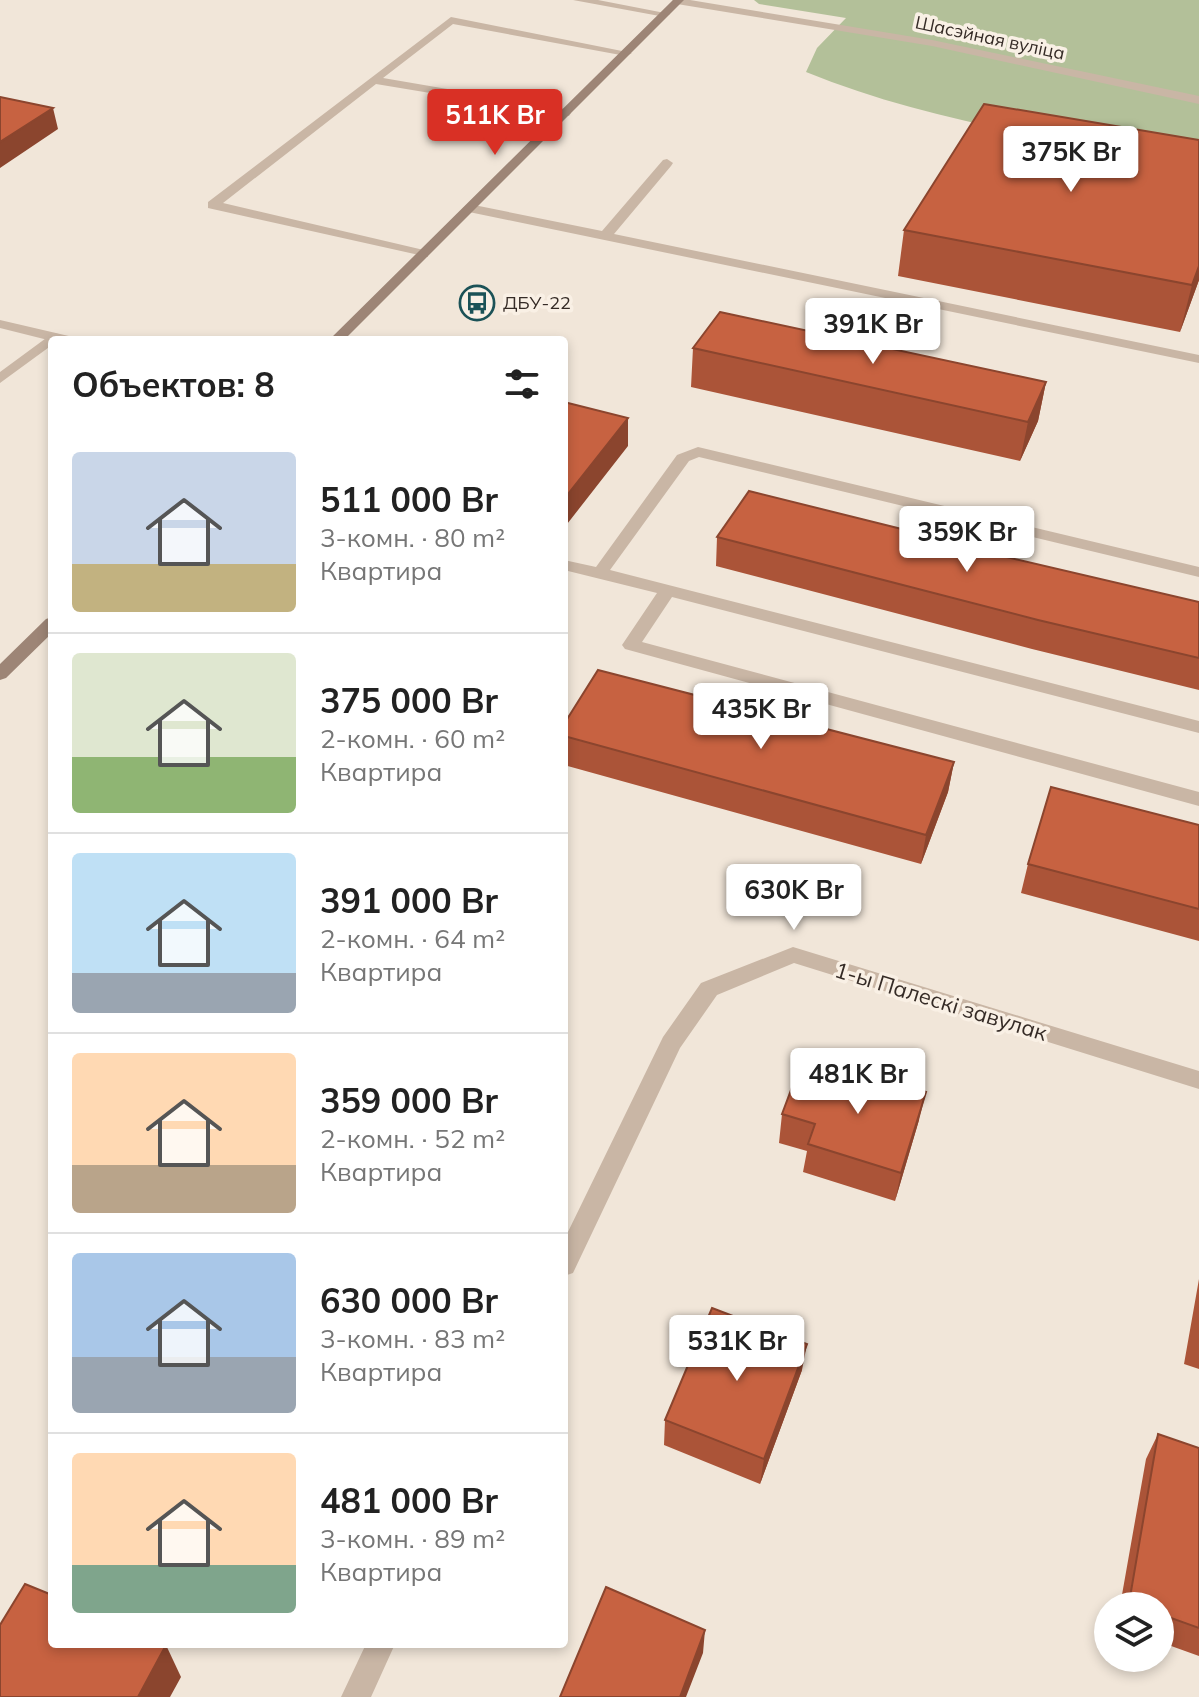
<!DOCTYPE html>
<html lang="ru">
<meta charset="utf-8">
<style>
body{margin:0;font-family:Mulish,sans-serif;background:#f2f2f2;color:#222;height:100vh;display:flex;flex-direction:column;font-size:30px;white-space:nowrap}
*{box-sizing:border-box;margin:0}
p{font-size:26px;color:#767676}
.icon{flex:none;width:44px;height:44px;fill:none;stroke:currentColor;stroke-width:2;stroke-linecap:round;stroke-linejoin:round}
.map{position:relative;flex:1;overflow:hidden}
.sheet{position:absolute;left:48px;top:336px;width:520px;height:1312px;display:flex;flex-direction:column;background:#fff;border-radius:8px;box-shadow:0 4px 12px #0003}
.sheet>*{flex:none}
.tools{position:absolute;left:1094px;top:1592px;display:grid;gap:16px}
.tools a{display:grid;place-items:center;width:80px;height:80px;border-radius:50%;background:#fff;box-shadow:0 4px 12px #0003;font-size:40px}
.price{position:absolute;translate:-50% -68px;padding:0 18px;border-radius:8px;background:#fff;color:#222;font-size:26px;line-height:52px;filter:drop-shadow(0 2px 4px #0008)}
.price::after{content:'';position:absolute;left:50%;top:48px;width:24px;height:18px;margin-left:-12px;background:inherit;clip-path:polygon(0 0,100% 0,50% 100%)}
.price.selected{background:#d93025;color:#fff}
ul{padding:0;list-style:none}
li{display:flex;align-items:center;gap:24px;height:200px;padding:0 24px}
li+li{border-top:2px solid #e0e0e0}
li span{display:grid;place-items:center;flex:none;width:224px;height:160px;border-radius:8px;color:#555}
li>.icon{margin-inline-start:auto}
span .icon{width:96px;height:96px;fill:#fffc;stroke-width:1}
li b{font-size:34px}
h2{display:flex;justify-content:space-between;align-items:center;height:96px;padding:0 24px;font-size:34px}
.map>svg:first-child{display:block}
.green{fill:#b3c099}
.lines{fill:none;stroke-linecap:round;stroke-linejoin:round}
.service{fill:#c9b6a5;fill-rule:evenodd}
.minor{fill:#c9b6a5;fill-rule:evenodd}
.secondary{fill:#9d8576;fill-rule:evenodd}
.wall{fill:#ab5438}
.shaded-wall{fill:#8b452e}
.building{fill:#c76241;stroke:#8b452e;stroke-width:2}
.labels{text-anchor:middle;stroke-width:7;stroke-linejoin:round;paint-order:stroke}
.far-street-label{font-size:18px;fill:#352b26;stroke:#f9f0e5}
.far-poi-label{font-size:18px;fill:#352b26;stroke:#f9f0e5;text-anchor:start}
.street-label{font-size:22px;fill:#352b26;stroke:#f9f0e5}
</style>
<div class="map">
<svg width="1199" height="1697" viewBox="0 0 1199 1697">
<rect width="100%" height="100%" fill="#f1e6d9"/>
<path class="green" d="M 754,0 L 1199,0 L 1199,169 C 1068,140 931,123 806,72 L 817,48 L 846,18 L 759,4 Z"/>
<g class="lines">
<path class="service" d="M 573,0 L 598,0 L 670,14 L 665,17 Z
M 451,17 L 632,53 L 626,56 L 453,24 L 383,78 L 565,109 L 571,113 L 569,116 L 376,84 L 223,203 L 428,251 L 428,257 L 208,208 L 208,202 Z
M 667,159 L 673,163 L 671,166 L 614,234 L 1199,355 L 1199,363 L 469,212 L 463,208 L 469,204 L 602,231 L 663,160 Z
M 53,333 L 58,334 L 58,340 L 52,340 L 52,345 L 0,383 L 0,372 Z
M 698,447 L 1199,567 L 1199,577 L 699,457 L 689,461 L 610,570 L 1199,721 L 1199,733 L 672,597 L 642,642 L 1199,792 L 1199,806 L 625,649 L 622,645 L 657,593 L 564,570 L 564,560 L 596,567 L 677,455 Z"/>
<path class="minor" d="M 672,0 L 690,0 L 932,40 L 1199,96 L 1199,104 L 932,46 L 677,4 Z
M 0,320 L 73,337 L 75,340 L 52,341 L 0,328 Z
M 793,947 L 1199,1071 L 1199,1089 L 794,963 L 717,995 L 680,1048 L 573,1273 L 564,1276 L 564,1240 L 663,1037 L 701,983 Z
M 366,1644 L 395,1644 L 371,1697 L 341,1697 Z"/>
<path class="secondary" d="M 673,0 L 684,0 L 344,340 L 329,340 Z
M 52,617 L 52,633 L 6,678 L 0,680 L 0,664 L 46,619 Z"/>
</g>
<path class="wall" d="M 1199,140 L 1199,280 L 1180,332 L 898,276 L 904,230 Z
M 693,348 L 1046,382 L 1038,421 L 1020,461 L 691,387 Z
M 717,537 L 985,552 L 1199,602 L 1199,690 L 1032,649 L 716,566 Z
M 564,724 L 954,762 L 948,792 L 921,864 L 564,765 Z
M 1199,825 L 1199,941 L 1021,893 L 1028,864 Z
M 782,1114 L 919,1120 L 895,1201 L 803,1172 L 807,1151 L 779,1143 Z
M 1199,1279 L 1199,1369 L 1184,1364 Z
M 802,1370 L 760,1484 L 664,1445 L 665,1420 Z
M 1158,1434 L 1199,1448 L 1199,1656 L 1160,1642 L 1160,1606 L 1120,1606 L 1146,1459 Z"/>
<path class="shaded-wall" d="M 53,108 L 58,129 L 0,168 L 0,142 Z
M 1199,266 L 1199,280 L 1180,332 L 1192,285 Z
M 1046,382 L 1038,421 L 1020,461 L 1028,422 Z
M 628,418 L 628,446 L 564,528 L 564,499 Z
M 954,762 L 948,792 L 921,864 L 926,835 Z
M 926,1092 L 919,1120 L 895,1201 L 901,1173 Z
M 807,1344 L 802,1370 L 760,1484 L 764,1459 Z
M 705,1630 L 703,1653 L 686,1697 L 680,1697 Z
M 166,1645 L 181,1677 L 170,1697 L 138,1697 Z"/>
<path class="building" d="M 0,97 L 53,108 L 0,142 Z
M 984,104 L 1199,140 L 1199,266 L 1192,285 L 904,230 Z
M 720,312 L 1046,382 L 1028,422 L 693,348 Z
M 564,402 L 628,418 L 564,499 Z
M 749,491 L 986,550 L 985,552 L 1199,602 L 1199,658 L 1038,620 L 717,537 Z
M 598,670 L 954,762 L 926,835 L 564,736 L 564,724 Z
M 1051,787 L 1199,825 L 1199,909 L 1028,864 Z
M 840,1066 L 926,1092 L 901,1173 L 808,1144 L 815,1124 L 782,1114 L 797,1074 L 833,1084 Z
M 712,1308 L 807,1344 L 764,1459 L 665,1420 Z
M 1158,1434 L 1199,1448 L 1199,1628 L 1160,1614 L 1160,1606 L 1138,1606 L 1129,1603 Z
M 25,1584 L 52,1595 L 52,1644 L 163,1644 L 166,1645 L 138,1697 L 0,1697 L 0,1625 Z
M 606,1587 L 705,1630 L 680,1697 L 560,1697 Z"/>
<defs>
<g id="bus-ring" transform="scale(1.8)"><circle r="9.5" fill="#f9f0e5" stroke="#1b5257" stroke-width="1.5"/><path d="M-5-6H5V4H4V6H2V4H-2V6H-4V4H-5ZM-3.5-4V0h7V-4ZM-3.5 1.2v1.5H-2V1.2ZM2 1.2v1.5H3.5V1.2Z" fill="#1b5257"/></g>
</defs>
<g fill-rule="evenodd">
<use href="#bus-ring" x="477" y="303"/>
</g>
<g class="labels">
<g class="far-street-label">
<text transform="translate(990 38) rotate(12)" y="6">Шасэйная вуліца</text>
</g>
<g class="far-poi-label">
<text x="503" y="309">ДБУ-22</text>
</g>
<g class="street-label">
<text transform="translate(941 1001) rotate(17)" y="8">1-ы Палескі завулак</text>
</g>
</g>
</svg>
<div class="tools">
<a><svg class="icon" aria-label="layers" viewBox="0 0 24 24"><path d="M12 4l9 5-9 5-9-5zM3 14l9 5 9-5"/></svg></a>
</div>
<b class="price selected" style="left:495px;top:157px">511K Br</b>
<b class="price" style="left:1071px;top:194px">375K Br</b>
<b class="price" style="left:873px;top:366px">391K Br</b>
<b class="price" style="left:967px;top:574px">359K Br</b>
<b class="price" style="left:761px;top:751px">435K Br</b>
<b class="price" style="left:794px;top:932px">630K Br</b>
<b class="price" style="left:858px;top:1116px">481K Br</b>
<b class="price" style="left:737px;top:1383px">531K Br</b>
<section class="sheet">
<h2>Объектов: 8<svg class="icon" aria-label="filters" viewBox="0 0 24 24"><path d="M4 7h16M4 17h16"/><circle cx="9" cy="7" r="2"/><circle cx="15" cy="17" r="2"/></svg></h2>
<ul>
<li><span style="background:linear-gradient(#c9d6e8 70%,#c2b280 0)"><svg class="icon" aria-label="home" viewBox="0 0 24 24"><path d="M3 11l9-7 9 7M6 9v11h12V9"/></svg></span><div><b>511 000 Br</b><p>3-комн. · 80 m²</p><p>Квартира</p></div></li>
<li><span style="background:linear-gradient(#dfe7d0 65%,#8fb573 0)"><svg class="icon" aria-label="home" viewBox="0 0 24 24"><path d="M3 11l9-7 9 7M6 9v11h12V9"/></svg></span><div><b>375 000 Br</b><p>2-комн. · 60 m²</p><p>Квартира</p></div></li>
<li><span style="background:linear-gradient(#bfe0f5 75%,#9aa5b1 0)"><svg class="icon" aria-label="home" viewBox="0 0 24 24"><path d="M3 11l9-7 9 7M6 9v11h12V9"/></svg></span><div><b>391 000 Br</b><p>2-комн. · 64 m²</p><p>Квартира</p></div></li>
<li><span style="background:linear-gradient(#ffd9b3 70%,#b9a48a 0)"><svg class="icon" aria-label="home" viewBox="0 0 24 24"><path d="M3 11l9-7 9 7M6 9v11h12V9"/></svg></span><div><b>359 000 Br</b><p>2-комн. · 52 m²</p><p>Квартира</p></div></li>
<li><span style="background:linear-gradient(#a9c7e8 65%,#9aa5b1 0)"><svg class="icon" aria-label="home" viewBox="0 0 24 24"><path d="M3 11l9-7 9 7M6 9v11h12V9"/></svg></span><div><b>630 000 Br</b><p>3-комн. · 83 m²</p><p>Квартира</p></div></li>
<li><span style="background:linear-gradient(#ffd9b3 70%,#7fa58c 0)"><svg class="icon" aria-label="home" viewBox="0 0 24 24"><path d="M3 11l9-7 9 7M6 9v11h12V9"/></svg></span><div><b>481 000 Br</b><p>3-комн. · 89 m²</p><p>Квартира</p></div></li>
</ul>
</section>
</div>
